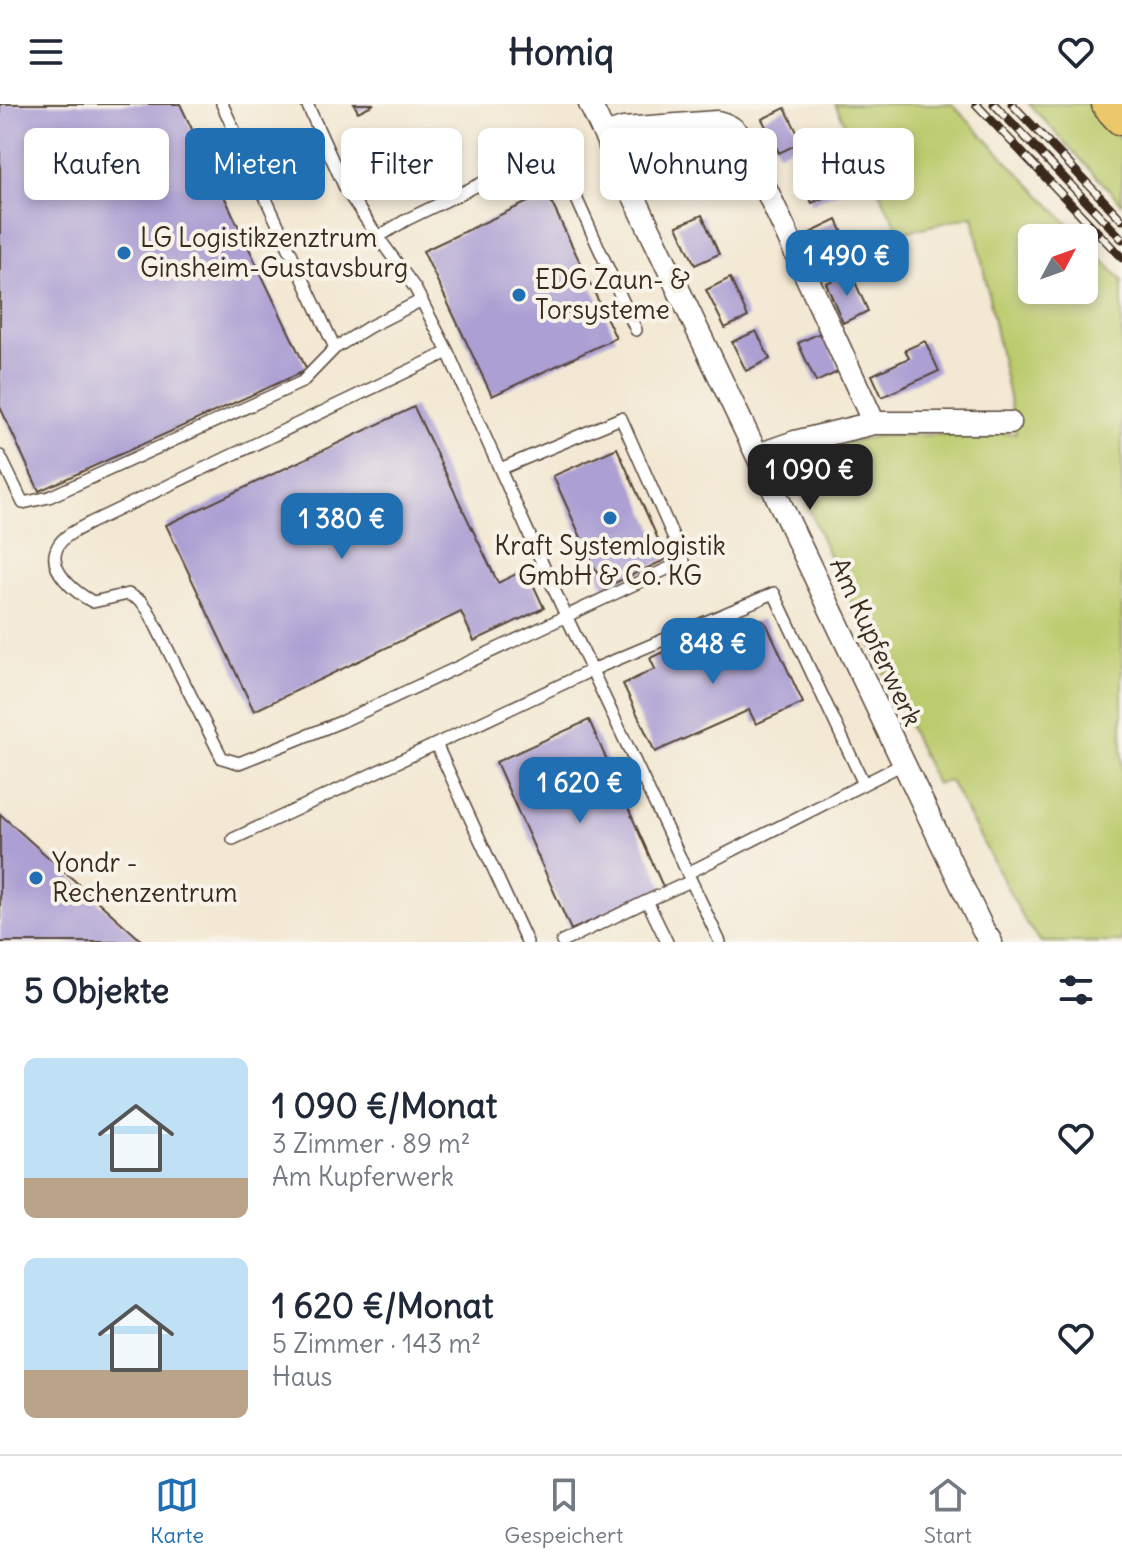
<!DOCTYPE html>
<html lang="de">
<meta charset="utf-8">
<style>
body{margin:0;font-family:Delius,sans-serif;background:#f2f2f3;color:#1f2937;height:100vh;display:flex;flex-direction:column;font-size:30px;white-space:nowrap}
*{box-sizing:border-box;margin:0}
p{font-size:26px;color:#747a83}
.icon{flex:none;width:44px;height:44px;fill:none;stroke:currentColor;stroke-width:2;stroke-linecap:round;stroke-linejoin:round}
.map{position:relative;height:838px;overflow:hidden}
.panel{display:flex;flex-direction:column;background:#fff;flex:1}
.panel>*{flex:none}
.guide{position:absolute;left:24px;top:24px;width:1074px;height:72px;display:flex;gap:16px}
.needle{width:52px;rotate:49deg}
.tools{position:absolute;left:1018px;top:120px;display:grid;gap:16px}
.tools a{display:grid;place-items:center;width:80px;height:80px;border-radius:12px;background:#fff;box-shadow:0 4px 12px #0003;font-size:40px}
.price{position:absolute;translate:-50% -68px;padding:0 18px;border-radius:16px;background:#1f6fb2;color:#fff;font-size:26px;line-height:52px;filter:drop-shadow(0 2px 4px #0008)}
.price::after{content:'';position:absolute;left:50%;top:48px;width:24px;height:18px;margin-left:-12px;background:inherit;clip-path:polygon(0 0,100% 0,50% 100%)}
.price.selected{background:#222;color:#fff}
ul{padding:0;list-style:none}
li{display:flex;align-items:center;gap:24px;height:200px;padding:0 24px}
li span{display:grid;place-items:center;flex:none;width:224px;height:160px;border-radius:12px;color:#555}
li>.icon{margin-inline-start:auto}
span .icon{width:96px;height:96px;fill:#fffc;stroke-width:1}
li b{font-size:34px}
h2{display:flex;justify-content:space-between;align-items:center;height:96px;padding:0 24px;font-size:34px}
.tag{padding:0 28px;border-radius:12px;background:#fff;box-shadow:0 4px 12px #0003;font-size:28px;line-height:72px}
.tag.selected{background:#1f6fb2;color:#fff}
header{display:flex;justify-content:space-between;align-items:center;height:104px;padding:0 24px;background:#fff;font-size:36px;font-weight:700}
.menu{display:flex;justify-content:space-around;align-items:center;height:112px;border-top:2px solid #e0e1e3;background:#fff;font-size:22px;color:#747a83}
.menu a{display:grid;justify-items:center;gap:4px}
.menu .selected{color:#1f6fb2}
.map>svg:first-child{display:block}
.green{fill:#bccb6d;stroke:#7c7a46;stroke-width:2}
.building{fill:#ab9fd3}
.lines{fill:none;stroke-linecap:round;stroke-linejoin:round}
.lane-casing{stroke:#574639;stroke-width:14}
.street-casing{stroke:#574639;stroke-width:25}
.primary-casing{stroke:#574639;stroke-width:39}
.lane{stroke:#fff;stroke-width:11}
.street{stroke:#fff;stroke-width:22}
.primary{stroke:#eac769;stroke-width:36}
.rail-casing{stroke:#3b2a1e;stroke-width:9}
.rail{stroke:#f7f3e8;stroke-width:6;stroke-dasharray:18;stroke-linecap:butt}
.poi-dot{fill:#1f6fb2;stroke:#f7f3e8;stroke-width:3}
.labels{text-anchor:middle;stroke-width:8;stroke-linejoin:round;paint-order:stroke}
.poi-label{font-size:26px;fill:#3b2a1e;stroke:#f7f3e8;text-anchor:start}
.street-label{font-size:26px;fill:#3b2a1e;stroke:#f7f3e8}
</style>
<header><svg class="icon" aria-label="menu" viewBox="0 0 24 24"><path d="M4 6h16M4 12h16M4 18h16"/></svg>Homiq<svg class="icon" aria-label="heart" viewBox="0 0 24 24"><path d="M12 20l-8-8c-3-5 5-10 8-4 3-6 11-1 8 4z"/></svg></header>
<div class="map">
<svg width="1122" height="838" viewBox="0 0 1122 838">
<rect width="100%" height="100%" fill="#f7f3e8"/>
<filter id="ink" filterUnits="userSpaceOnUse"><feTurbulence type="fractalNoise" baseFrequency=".0125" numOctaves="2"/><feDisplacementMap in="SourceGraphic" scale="16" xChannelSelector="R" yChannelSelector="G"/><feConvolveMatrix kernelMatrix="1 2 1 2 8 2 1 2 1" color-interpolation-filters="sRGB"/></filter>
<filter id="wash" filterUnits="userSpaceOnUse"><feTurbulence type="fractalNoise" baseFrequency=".006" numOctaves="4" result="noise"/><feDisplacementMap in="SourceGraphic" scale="32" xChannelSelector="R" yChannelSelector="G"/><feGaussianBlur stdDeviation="1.8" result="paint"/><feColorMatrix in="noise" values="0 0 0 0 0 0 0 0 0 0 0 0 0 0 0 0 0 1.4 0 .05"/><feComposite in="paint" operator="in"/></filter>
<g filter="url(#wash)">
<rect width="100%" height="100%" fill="#f3e8d3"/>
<path class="green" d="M 835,0 L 952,0 L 1082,134 L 1032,134 L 1032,186 L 1084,186 L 1084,136 L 1122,176 L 1122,838 L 1041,838 L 1027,821 L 950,677 L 936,680 L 829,451 L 786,353 L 878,332 L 1016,329 L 973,112 L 900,129 Z
M 1029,0 L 1087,0 L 1122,37 L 1122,100 Z"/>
<g id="blocks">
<path class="building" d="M 0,0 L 180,0 L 307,266 L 39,387 L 0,303 Z
M 354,0 L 374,0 L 358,8 Z
M 785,4 L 802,38 L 779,49 L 762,15 Z
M 671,40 L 681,60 L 656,73 L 645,54 Z
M 823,48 L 841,86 L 812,99 L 794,62 Z
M 547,89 L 616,234 L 492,292 L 423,147 Z
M 702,111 L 719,150 L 695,161 L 677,122 Z
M 837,116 L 850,144 L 824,157 L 810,129 Z
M 851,169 L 868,207 L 843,219 L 826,179 Z
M 730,174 L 748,213 L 725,224 L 706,186 Z
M 756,227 L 770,255 L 746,267 L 732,238 Z
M 822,228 L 840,267 L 816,278 L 798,239 Z
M 925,237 L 939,267 L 882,293 L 872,271 L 909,254 L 905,246 Z
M 414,303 L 498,479 L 526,465 L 544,504 L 474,537 L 461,508 L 254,607 L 166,421 Z
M 617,344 L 667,455 L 604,484 L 553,372 Z
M 761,515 L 767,521 L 803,599 L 756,620 L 749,606 L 655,648 L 623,580 L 655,565 L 650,554 L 672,544 L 677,554 Z
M 589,616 L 664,785 L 571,826 L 496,658 Z
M 0,710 L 143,838 L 0,838 Z"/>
</g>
</g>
<g filter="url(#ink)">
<use href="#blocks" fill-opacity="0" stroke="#574639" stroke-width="2"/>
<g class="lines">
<g class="lane-casing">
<path id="lane" d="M 222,0 L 335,244
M 307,0 L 346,86 L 378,133 L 415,184 L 448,248 L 479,319 L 562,503 L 720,838
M 378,133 L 406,116 L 546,48 L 559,56 L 636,226
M 448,248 L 90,419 C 79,425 64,431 58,442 C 45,465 76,489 93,498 L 128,490 L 141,497 L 148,506 L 222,654 L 239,659 L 343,617 L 684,457 L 621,314 L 500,365
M 0,352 L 23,399 L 49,393 L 302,278 L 335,244 L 369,223 L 422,196
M 233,735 L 436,640
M 688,769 L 903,660
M 527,838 L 436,640 L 592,566 L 774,489 L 864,680
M 562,838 L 647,797
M 667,838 L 647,797 L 691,777"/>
</g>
<g class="street-casing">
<path id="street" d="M 590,0 L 983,826 L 991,838
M 605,31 L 623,25 L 717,18 C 730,21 736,26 744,37 L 874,319 L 795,338 L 758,351
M 874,319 L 1010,319"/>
</g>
<g class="primary-casing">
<path id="primary" d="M 1110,0 L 1122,13"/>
</g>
<use href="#lane" class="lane"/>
<use href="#street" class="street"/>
<use href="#primary" class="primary"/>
<g class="rail-casing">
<path id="rail" d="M 976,0 L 1122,154
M 994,0 L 1122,135
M 1012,0 L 1122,116"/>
</g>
<use href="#rail" class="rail"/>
</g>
</g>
<g class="poi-dot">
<circle cx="124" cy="149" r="8"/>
<circle cx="519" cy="191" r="8"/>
<circle cx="610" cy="414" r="8"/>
<circle cx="36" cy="774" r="8"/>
</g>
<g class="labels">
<g class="poi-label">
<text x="140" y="143">LG Logistikzenztrum<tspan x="140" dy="30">Ginsheim-Gustavsburg</tspan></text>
<text x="535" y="185">EDG Zaun- &amp;<tspan x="535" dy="30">Torsysteme</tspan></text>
<text x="610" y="451" text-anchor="middle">Kraft Systemlogistik<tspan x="610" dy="30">GmbH &amp; Co. KG</tspan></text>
<text x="52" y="768">Yondr -<tspan x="52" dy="30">Rechenzentrum</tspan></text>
</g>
<g class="street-label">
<text transform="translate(876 538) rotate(65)" y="9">Am Kupferwerk</text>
</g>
</g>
</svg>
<div class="tools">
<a><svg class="needle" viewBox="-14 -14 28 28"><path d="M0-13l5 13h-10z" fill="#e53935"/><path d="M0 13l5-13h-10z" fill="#747a83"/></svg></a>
</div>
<b class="price" style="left:847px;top:194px">1 490 €</b>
<b class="price selected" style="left:810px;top:408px">1 090 €</b>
<b class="price" style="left:342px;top:457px">1 380 €</b>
<b class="price" style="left:713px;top:582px">848 €</b>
<b class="price" style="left:580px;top:721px">1 620 €</b>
<div class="guide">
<a class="tag">Kaufen</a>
<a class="tag selected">Mieten</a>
<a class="tag">Filter</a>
<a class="tag">Neu</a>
<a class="tag">Wohnung</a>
<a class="tag">Haus</a>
</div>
</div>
<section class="panel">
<h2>5 Objekte<svg class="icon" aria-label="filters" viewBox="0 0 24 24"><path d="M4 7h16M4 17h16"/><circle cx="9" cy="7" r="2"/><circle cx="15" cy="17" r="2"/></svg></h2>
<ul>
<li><span style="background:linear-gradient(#bfe0f5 75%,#b9a48a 0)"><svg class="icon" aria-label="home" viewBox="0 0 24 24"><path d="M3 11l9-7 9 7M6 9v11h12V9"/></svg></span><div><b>1 090 €/Monat</b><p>3 Zimmer · 89 m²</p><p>Am Kupferwerk</p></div><svg class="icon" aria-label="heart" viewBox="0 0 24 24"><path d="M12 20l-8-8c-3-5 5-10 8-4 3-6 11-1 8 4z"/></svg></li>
<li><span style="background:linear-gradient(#bfe0f5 70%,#b9a48a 0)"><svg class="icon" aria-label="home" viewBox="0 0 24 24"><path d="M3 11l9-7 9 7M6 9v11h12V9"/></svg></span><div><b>1 620 €/Monat</b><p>5 Zimmer · 143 m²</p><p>Haus</p></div><svg class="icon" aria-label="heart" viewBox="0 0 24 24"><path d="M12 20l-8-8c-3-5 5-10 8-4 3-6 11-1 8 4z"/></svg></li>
</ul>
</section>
<nav class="menu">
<a class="selected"><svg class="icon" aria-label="map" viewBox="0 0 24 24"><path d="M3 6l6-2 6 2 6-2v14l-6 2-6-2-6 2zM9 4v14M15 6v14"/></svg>Karte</a>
<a><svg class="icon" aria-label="saved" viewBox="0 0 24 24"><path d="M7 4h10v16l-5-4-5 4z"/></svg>Gespeichert</a>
<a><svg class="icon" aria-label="home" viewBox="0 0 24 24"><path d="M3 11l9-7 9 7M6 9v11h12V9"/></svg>Start</a>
</nav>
